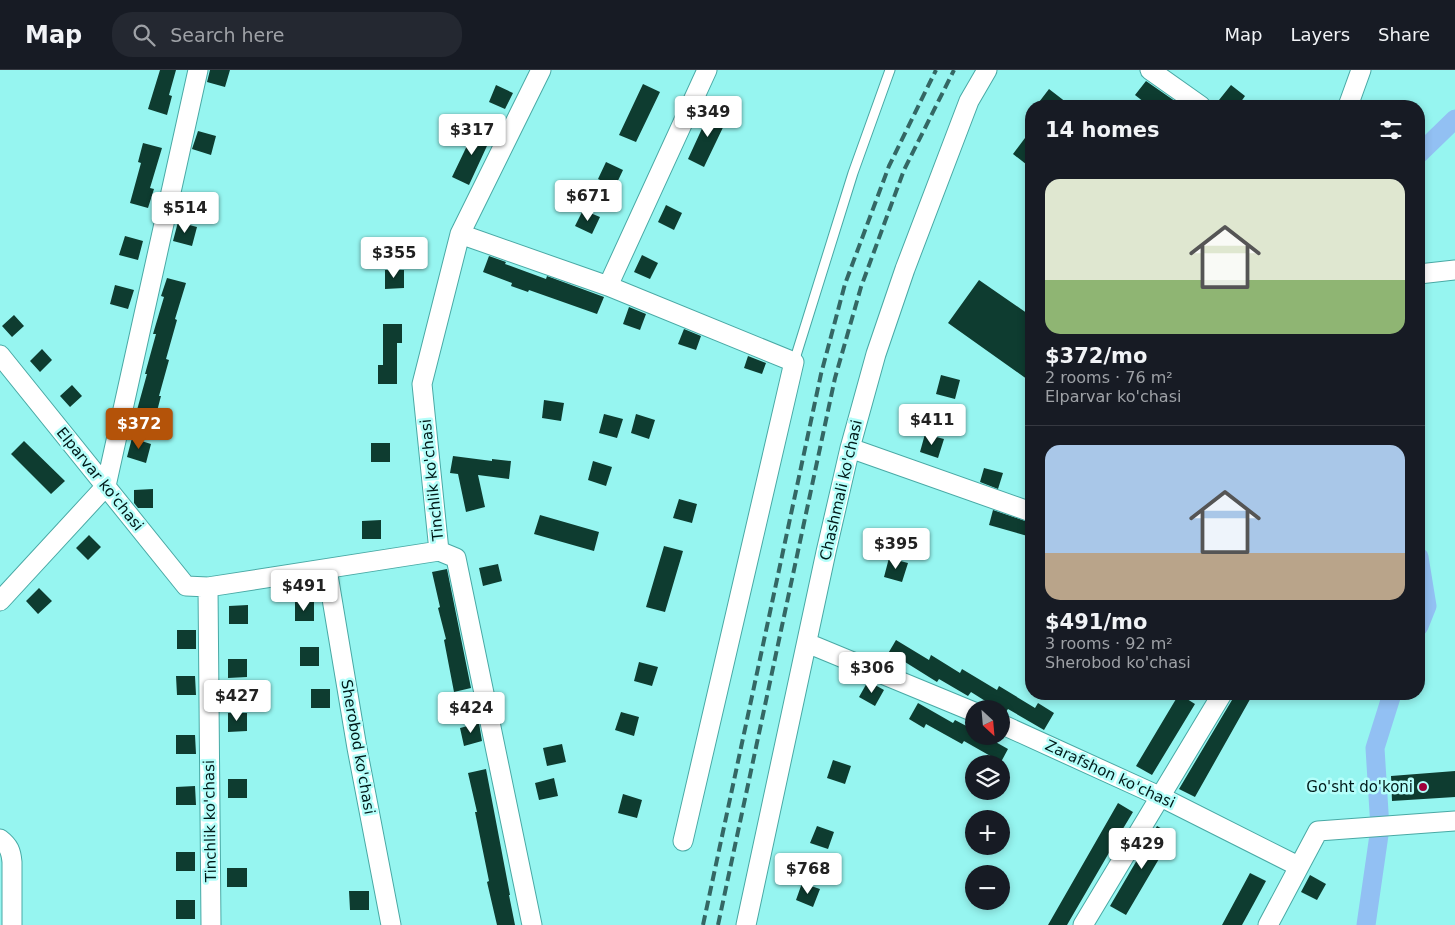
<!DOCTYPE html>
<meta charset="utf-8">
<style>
body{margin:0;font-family:"DejaVu Sans",sans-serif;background:#242831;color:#f1f3f6;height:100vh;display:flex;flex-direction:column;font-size:19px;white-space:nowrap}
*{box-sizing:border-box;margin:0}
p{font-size:16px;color:#9ea1a6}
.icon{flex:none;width:28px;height:28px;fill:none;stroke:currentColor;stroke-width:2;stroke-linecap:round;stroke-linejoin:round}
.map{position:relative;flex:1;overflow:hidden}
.side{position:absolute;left:1025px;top:30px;width:400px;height:600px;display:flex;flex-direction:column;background:#171b24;border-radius:20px;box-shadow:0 2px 8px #0003}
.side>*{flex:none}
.needle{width:32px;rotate:154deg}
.buttons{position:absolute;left:965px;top:630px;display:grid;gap:10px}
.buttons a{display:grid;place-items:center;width:45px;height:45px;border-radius:50%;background:#171b24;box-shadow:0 2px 8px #0003;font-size:25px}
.price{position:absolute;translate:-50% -42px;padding:0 11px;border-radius:5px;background:#fff;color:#222;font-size:16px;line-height:32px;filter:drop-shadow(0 1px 2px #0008)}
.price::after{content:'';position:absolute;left:50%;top:30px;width:15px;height:11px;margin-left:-8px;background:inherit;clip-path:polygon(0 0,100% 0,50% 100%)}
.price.on{background:#b45309;color:#fff}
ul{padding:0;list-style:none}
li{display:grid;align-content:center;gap:10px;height:265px;padding:0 20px}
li+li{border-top:1px solid #363941}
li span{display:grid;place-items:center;height:155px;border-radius:15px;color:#555}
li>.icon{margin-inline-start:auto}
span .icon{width:90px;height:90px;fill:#fffc;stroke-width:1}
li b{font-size:21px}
h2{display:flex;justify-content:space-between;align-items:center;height:60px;padding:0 20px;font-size:21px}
header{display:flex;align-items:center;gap:30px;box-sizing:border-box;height:70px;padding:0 25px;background:#171b24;border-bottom:1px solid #363941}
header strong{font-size:24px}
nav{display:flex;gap:28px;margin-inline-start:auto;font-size:18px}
.search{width:350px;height:45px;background:#242831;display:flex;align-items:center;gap:12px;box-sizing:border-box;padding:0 18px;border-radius:20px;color:#9ea1a6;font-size:19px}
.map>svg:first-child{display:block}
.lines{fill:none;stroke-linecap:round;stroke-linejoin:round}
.canal{stroke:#92c0f3;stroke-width:19}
.building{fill:#0e3c30}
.lane-casing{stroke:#49a9a5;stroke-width:11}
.street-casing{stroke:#49a9a5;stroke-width:21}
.lane{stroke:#fff;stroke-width:9}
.street{stroke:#fff;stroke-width:19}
.rail{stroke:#346764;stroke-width:4;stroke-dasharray:10 5;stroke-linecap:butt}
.poi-dot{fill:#a0003a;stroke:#b5fefa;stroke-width:2}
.labels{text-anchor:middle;stroke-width:5;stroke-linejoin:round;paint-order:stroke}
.street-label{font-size:15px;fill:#001a19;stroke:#b5fefa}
.poi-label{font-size:15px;fill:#001a19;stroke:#b5fefa;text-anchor:end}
</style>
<header>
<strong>Map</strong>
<div class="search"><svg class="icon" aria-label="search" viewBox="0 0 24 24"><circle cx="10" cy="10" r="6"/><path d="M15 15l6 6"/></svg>Search here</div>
<nav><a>Map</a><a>Layers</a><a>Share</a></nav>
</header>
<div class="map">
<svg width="1455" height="855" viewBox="0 0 1455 855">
<rect width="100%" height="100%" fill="#96f5f0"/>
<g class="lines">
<path class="canal" d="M 1419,84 L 1455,49
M 1419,487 L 1427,536 L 1419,556
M 1366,855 L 1380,758 L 1375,678 L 1392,624"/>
</g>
<path class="building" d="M 160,0 L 176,0 L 169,25 L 172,26 L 167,45 L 148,39 Z
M 210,0 L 230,0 L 225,17 L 207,12 Z
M 1146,11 L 1182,36 L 1149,36 L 1135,25 Z
M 643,14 L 660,22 L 636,72 L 619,65 Z
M 496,15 L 513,23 L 505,39 L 489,32 Z
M 1231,15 L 1245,26 L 1238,36 L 1227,36 L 1219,30 Z
M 1049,19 L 1071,36 L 1036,36 Z
M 711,39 L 728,47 L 704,97 L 688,89 Z
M 476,57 L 492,65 L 469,115 L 452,107 Z
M 1031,60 L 1031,98 L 1013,84 Z
M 198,61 L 216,66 L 211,85 L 192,79 Z
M 143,73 L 162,78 L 150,118 L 154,119 L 148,138 L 130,133 L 141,93 L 138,92 Z
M 606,92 L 623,100 L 615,117 L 598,109 Z
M 666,135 L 682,143 L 674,160 L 658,152 Z
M 583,140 L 600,147 L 592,164 L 575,156 Z
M 178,152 L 197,157 L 192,176 L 173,171 Z
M 125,166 L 143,171 L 138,190 L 119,185 Z
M 642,185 L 658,193 L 650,209 L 634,202 Z
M 489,186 L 506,192 L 505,194 L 546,209 L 547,206 L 604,227 L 597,244 L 529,220 L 528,222 L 511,216 L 512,213 L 483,202 Z
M 385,200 L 404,200 L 404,218 L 385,219 Z
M 167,208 L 186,213 L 175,249 L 177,250 L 166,289 L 169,290 L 159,326 L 161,326 L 156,345 L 137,340 L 147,304 L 145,304 L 156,264 L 153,264 L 164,227 L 161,226 Z
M 979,210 L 1031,246 L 1031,312 L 948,253 Z
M 115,215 L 134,220 L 128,239 L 110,234 Z
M 629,237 L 646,244 L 640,260 L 623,254 Z
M 14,245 L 24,256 L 12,267 L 2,256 Z
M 383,254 L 402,254 L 402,273 L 397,273 L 397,314 L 378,314 L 378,295 L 383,295 Z
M 684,259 L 701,266 L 696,280 L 678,274 Z
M 42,279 L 52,290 L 40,302 L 30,291 Z
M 748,286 L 766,293 L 762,304 L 744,298 Z
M 941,305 L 960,310 L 955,329 L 936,324 Z
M 72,315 L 82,326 L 70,337 L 60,326 Z
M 544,330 L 564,333 L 561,351 L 542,348 Z
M 604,344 L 623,349 L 617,368 L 599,363 Z
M 636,344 L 655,350 L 649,369 L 631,363 Z
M 925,364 L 944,369 L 938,388 L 920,382 Z
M 132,368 L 151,374 L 146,393 L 127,387 Z
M 24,371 L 65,411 L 51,424 L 11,384 Z
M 371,373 L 390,373 L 390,392 L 371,392 Z
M 453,386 L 492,391 L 492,389 L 511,391 L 509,409 L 478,405 L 485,437 L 466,442 L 458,404 L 450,403 Z
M 593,391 L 612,397 L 606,416 L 588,410 Z
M 984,398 L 1003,403 L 998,419 L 980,412 Z
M 153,419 L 153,438 L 138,438 L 134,433 L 134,420 Z
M 679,429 L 697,434 L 692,453 L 673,448 Z
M 993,440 L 1031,453 L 1031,467 L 989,455 Z
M 540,445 L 599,462 L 594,481 L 534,464 Z
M 381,450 L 381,469 L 362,469 L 362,451 Z
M 89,465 L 101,477 L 88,490 L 76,478 Z
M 664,476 L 683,481 L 665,542 L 646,537 Z
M 889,488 L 908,493 L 902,512 L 884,507 Z
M 498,494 L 502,511 L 483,516 L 479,498 Z
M 447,499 L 471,618 L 454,622 L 444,570 L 446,569 L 438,538 L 440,537 L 432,502 Z
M 39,518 L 52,531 L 38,544 L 26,531 Z
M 295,532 L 314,532 L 314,551 L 295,551 Z
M 248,535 L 248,554 L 229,554 L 229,536 Z
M 177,560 L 196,560 L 196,579 L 177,579 Z
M 896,570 L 929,590 L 931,585 L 960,603 L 962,599 L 997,620 L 999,616 L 1035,638 L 1038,633 L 1054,643 L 1044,660 L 1008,639 L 1005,643 L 1001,639 L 998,639 L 971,622 L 968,626 L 939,609 L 937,612 L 905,592 L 902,597 L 886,587 Z
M 300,577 L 319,577 L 319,596 L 300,596 Z
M 228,589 L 247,589 L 247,607 L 228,608 Z
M 639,592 L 658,597 L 652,616 L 634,611 Z
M 176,606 L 195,606 L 196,625 L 177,625 Z
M 868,611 L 884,620 L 875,636 L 859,627 Z
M 311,619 L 330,619 L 330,638 L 311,638 Z
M 1179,624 L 1195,634 L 1152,705 L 1136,696 Z
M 1233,624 L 1253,624 L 1195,727 L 1179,719 L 1232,630 Z
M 918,633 L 953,653 L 955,650 L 974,660 L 974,666 L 985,666 L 1008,679 L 1001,692 L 964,671 L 962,674 L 926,654 L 924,658 L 909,649 Z
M 621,642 L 639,647 L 634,666 L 615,660 Z
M 228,643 L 247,643 L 247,661 L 228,662 Z
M 479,653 L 482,671 L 464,676 L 460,658 Z
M 176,665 L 195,665 L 196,684 L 176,684 Z
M 562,674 L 566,692 L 547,696 L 543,678 Z
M 833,690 L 851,696 L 845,714 L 827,708 Z
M 486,699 L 510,825 L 509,825 L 515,855 L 497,855 L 487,812 L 489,811 L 475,742 L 477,742 L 468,703 Z
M 1455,701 L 1455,727 L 1392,731 L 1391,706 Z
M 554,708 L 558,726 L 539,730 L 535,713 Z
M 228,709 L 247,709 L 247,728 L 228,728 Z
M 195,716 L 196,735 L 176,735 L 176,717 Z
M 623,724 L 642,730 L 637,748 L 618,743 Z
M 1118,733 L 1133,742 L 1124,757 L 1067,855 L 1048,855 Z
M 817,756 L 834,762 L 828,779 L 810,773 Z
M 1157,756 L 1173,765 L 1126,845 L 1110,836 Z
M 176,782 L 195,782 L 195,801 L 176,801 Z
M 227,798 L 247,798 L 247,817 L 227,817 Z
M 1250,803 L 1266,811 L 1253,835 L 1242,855 L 1222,855 Z
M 1310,805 L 1326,814 L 1317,830 L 1301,822 Z
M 802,813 L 820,819 L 813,837 L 796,830 Z
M 349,821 L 369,821 L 369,840 L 350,840 Z
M 176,830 L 195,830 L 195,849 L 176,849 Z"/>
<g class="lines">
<g class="lane-casing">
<path id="lane" d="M 794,292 L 853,103 L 890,0"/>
</g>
<g class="street-casing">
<path id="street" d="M 1150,0 L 1201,36
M 1348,36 L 1361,0
M 460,164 L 608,216 L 707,0
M 1419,204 L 1455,200
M 608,216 L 794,292 L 683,771
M 0,285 L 186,516 L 208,517
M 850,378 L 1031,442
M 439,481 L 456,488 L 532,855
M 327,499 L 357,678 L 391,855
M 0,531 L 106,416 L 198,0
M 807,573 L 974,642
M 1001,654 L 1159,726 L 1298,796
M 0,769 C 9,776 11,781 12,792 L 12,855
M 211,855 L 208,517 L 439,481 L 422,314 L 460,164 L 541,0
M 746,855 L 826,482 L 850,378 L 876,284 L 905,199 L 969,31 L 987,0
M 1083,855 L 1222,624
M 1268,855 L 1318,761 L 1455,751"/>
</g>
<use href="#lane" class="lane"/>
<use href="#street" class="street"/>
<path class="rail" d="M 703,855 L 821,304 L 845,214 L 889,96 L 936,0
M 718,855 L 835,308 L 861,217 L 904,100 L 954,0"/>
</g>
<circle class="poi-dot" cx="1423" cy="717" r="5"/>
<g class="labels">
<g class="street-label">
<text transform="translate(100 409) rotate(51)" y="5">Elparvar ko'chasi</text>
<text transform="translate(432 410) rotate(-96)" y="5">Tinchlik ko'chasi</text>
<text transform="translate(841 420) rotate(-77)" y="5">Chashmali ko'chasi</text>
<text transform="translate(358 677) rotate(80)" y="5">Sherobod ko'chasi</text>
<text transform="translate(1110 704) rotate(25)" y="5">Zarafshon ko'chasi</text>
<text transform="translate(210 751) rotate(-91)" y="5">Tinchlik ko'chasi</text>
</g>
<g class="poi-label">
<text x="1413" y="722">Go'sht do'koni</text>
</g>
</g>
</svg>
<div class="buttons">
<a><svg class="needle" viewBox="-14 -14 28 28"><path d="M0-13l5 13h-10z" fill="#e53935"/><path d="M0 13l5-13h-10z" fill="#9ea1a6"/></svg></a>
<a><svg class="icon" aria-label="layers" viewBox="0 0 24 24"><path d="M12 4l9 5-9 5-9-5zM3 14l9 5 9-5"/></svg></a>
<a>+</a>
<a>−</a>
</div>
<b class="price" style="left:708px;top:68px">$349</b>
<b class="price" style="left:472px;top:86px">$317</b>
<b class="price" style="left:588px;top:152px">$671</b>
<b class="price" style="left:185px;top:164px">$514</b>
<b class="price" style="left:394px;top:209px">$355</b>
<b class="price" style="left:932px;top:376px">$411</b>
<b class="price on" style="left:139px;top:380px">$372</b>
<b class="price" style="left:896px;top:500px">$395</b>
<b class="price" style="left:304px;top:542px">$491</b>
<b class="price" style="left:872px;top:624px">$306</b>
<b class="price" style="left:237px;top:652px">$427</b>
<b class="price" style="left:471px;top:664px">$424</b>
<b class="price" style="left:1142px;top:800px">$429</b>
<b class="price" style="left:808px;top:825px">$768</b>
<section class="side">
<h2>14 homes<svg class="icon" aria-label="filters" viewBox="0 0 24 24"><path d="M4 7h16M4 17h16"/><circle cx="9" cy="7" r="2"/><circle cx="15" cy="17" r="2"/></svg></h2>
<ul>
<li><span style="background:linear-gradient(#dfe7d0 65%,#8fb573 0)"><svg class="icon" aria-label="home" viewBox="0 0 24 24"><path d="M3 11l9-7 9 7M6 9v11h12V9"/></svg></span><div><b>$372/mo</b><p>2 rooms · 76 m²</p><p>Elparvar ko'chasi</p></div></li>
<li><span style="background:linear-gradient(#a9c7e8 70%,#b9a48a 0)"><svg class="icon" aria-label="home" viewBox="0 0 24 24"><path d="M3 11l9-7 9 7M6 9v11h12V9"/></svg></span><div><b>$491/mo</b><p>3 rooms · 92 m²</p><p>Sherobod ko'chasi</p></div></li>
</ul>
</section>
</div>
